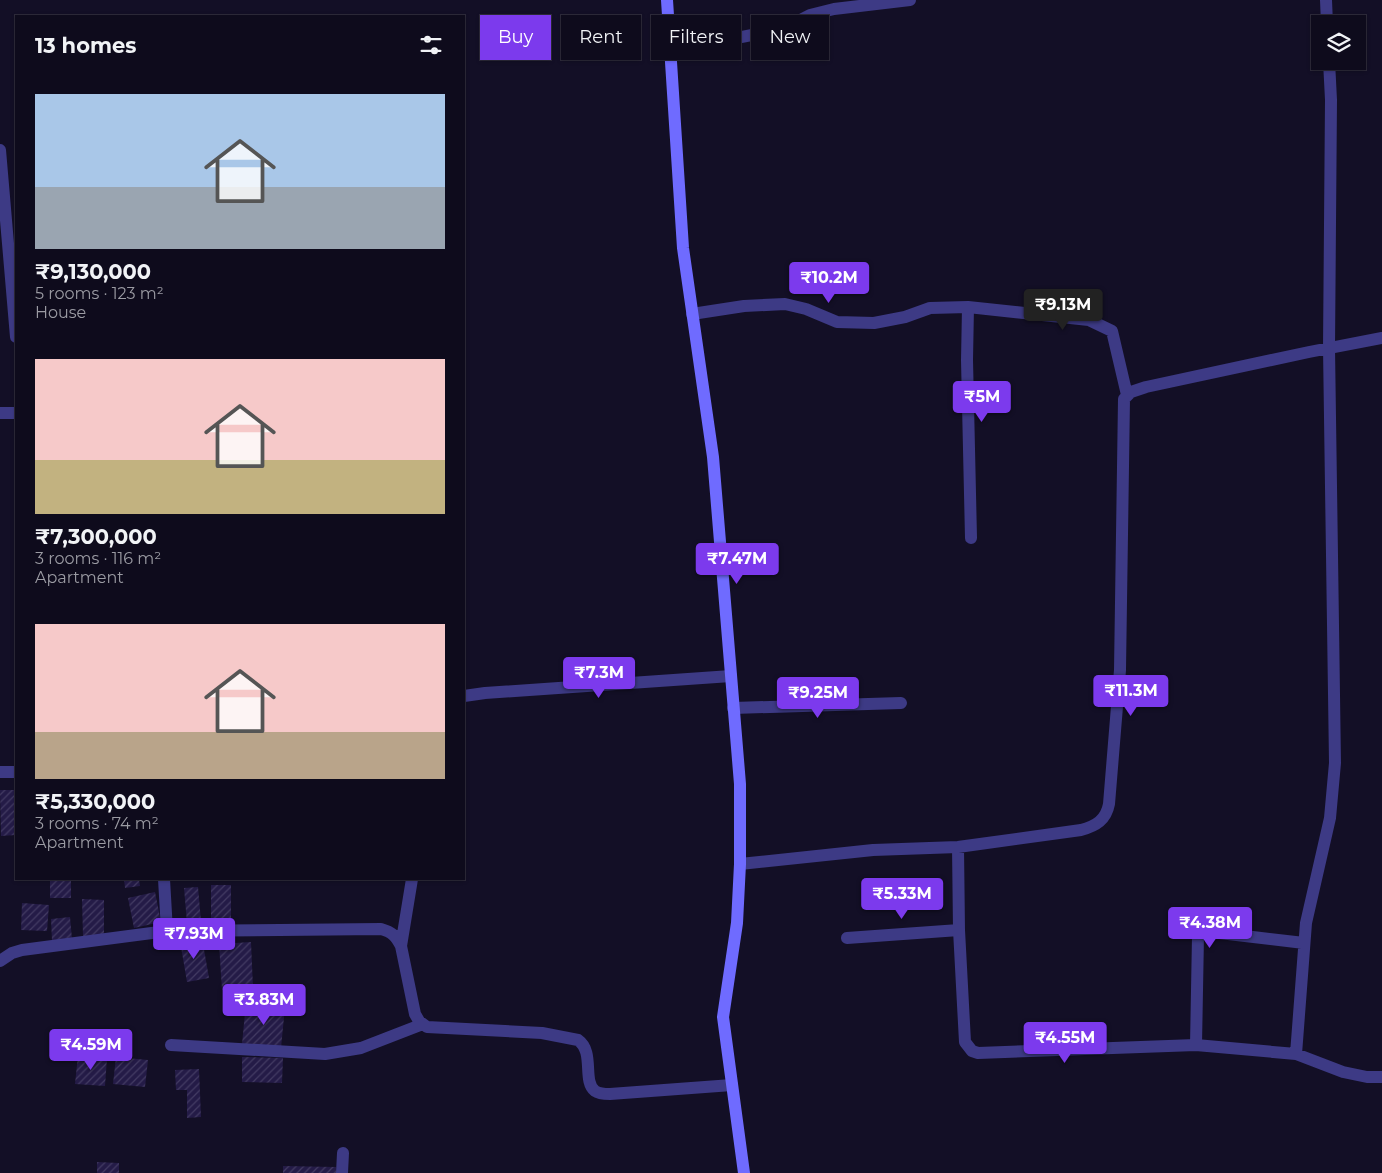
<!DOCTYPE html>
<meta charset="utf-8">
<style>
body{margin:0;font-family:Montserrat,sans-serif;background:#1c1929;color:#f1f3f6;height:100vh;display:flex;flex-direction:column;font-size:19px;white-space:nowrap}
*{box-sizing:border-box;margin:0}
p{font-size:16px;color:#9b9ba3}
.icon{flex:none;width:28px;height:28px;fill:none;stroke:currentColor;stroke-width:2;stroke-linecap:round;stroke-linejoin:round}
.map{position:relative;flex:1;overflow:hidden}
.side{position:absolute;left:15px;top:15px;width:450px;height:865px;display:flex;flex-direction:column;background:#0e0b1c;border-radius:0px;box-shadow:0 1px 4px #0004,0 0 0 1px #2e2b3b}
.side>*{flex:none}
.top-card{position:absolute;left:480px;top:15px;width:475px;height:45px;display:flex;gap:10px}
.tools{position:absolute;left:1311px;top:15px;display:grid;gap:10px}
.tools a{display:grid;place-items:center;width:55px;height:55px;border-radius:0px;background:#0e0b1c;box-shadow:0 1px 4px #0004,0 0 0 1px #2e2b3b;font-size:25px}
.price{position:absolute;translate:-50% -42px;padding:0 11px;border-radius:5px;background:#7c3aed;color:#fff;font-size:16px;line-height:32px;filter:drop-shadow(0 1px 2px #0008)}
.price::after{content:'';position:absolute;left:50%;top:30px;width:15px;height:11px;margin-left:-8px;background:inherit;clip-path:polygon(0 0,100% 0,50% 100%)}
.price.selected{background:#222;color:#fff}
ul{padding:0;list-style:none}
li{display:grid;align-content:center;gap:10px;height:265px;padding:0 20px}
li span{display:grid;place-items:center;height:155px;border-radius:0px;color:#555}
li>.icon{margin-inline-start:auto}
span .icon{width:90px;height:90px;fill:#fffc;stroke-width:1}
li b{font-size:21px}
h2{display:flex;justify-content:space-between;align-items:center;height:60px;padding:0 20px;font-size:21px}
.pill{padding:0 18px;border-radius:0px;background:#0e0b1c;box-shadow:0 1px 4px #0004,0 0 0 1px #2e2b3b;font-size:18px;line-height:45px}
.pill.selected{background:#7c3aed;color:#fff}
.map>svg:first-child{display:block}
.building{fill:url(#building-hatch)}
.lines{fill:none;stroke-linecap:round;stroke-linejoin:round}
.lane{stroke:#3d3a85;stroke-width:12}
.street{stroke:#3d3a85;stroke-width:12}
.secondary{stroke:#6f6bff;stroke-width:12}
</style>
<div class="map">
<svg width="1382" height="1173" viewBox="0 0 1382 1173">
<defs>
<pattern id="building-hatch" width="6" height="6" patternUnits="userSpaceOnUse" patternTransform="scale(1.25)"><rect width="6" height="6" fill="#241b47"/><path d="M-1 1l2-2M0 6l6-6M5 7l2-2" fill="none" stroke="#433b63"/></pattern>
</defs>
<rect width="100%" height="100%" fill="#130f26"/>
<path class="building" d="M 0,790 L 16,790 L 16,835 L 1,836 Z
M 50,879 L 71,879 L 71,898 L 50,898 Z
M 124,879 L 139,879 L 140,886 L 125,888 Z
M 211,885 L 231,885 L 231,921 L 211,921 Z
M 198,887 L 201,921 L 187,923 L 184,888 Z
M 155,892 L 161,922 L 134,928 L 128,898 Z
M 82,899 L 104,900 L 104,936 L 83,936 Z
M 22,903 L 49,905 L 47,931 L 21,930 Z
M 70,917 L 72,939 L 52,941 L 51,919 Z
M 202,938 L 209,978 L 187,982 L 180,941 Z
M 251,942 L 253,988 L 222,990 L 219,944 Z
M 246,1003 L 285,1007 L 281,1048 L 242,1044 Z
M 78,1055 L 107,1058 L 105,1086 L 75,1084 Z
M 116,1057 L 148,1060 L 145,1087 L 113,1084 Z
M 242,1057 L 283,1058 L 282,1083 L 242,1082 Z
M 199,1069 L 201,1117 L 187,1118 L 187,1090 L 176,1090 L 175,1070 Z
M 97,1162 L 119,1163 L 119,1173 L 97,1173 Z
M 283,1166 L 336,1167 L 336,1173 L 283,1173 Z"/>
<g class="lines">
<path class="lane" d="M 0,150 L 16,337
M 0,413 L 16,413"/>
<path class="street" d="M 1326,0 L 1327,24
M 670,51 L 783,29 L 810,15 L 834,9 L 910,0
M 968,307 L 967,360 L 971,538
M 692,314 L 744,306 L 785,304 L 806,309 L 837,322 L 874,323 L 905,317 L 930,308 L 968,307 L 1089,320 L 1112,331 L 1127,395
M 464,696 L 485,693 L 731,676
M 733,708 L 901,703
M 0,772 L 16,772
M 958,847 L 959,930 L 965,1042 L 972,1051 L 978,1053 L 1196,1045 L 1296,1054 L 1343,1072 L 1367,1077 L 1382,1077
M 740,864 L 873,850 L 958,847 L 1081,830 C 1096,826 1106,820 1109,804 L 1120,670 L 1124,399 L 1131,392 L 1146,387 L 1309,352 L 1382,338
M 164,879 L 167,931
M 847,938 L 959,930
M 401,946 L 412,879
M 0,961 L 12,953 L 22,950 L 167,931 L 381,929 C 392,932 396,936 401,946 L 415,1014 L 419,1021 L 427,1027 L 542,1033 L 578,1040 C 595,1052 582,1081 595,1091 C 599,1094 606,1094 610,1094 L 732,1085
M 171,1045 L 325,1054 L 361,1048 L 423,1024
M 1196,1045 L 1198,936 L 1202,933 L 1211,932 L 1304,943
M 1296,1054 L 1306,923 L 1330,818 L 1335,763 L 1329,348 L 1331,100 L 1329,61
M 342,1173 L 343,1153"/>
<path class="secondary" d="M 667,0 L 683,248 L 713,457 L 740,784 L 740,864 L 737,923 L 723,1017 L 744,1173"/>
</g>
</svg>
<div class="tools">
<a><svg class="icon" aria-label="layers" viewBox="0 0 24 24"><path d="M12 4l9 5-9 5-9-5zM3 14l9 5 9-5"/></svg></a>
</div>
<b class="price" style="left:829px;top:304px">₹10.2M</b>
<b class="price selected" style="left:1063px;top:331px">₹9.13M</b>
<b class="price" style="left:982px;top:423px">₹5M</b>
<b class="price" style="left:737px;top:585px">₹7.47M</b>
<b class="price" style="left:599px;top:699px">₹7.3M</b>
<b class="price" style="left:1131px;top:717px">₹11.3M</b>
<b class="price" style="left:818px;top:719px">₹9.25M</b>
<b class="price" style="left:902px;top:920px">₹5.33M</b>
<b class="price" style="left:1210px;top:949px">₹4.38M</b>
<b class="price" style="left:194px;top:960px">₹7.93M</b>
<b class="price" style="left:264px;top:1026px">₹3.83M</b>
<b class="price" style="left:1065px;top:1064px">₹4.55M</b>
<b class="price" style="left:91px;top:1071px">₹4.59M</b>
<div class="top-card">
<a class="pill selected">Buy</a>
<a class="pill">Rent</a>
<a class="pill">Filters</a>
<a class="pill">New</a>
</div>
<section class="side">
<h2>13 homes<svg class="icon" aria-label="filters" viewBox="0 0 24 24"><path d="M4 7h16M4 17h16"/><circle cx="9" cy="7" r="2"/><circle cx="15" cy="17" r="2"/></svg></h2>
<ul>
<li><span style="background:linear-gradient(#a9c7e8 60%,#9aa5b1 0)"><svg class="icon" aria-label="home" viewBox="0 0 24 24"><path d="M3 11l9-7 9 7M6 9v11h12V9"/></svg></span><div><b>₹9,130,000</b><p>5 rooms · 123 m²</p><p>House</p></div></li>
<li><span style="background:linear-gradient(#f6c9c9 65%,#c2b280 0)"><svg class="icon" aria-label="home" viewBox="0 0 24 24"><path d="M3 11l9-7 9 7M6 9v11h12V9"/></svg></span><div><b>₹7,300,000</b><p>3 rooms · 116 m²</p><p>Apartment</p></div></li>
<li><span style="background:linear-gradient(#f6c9c9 70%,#b9a48a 0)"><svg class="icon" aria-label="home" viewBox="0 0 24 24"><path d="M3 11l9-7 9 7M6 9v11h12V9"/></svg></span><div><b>₹5,330,000</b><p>3 rooms · 74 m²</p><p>Apartment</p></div></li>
</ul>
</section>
</div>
